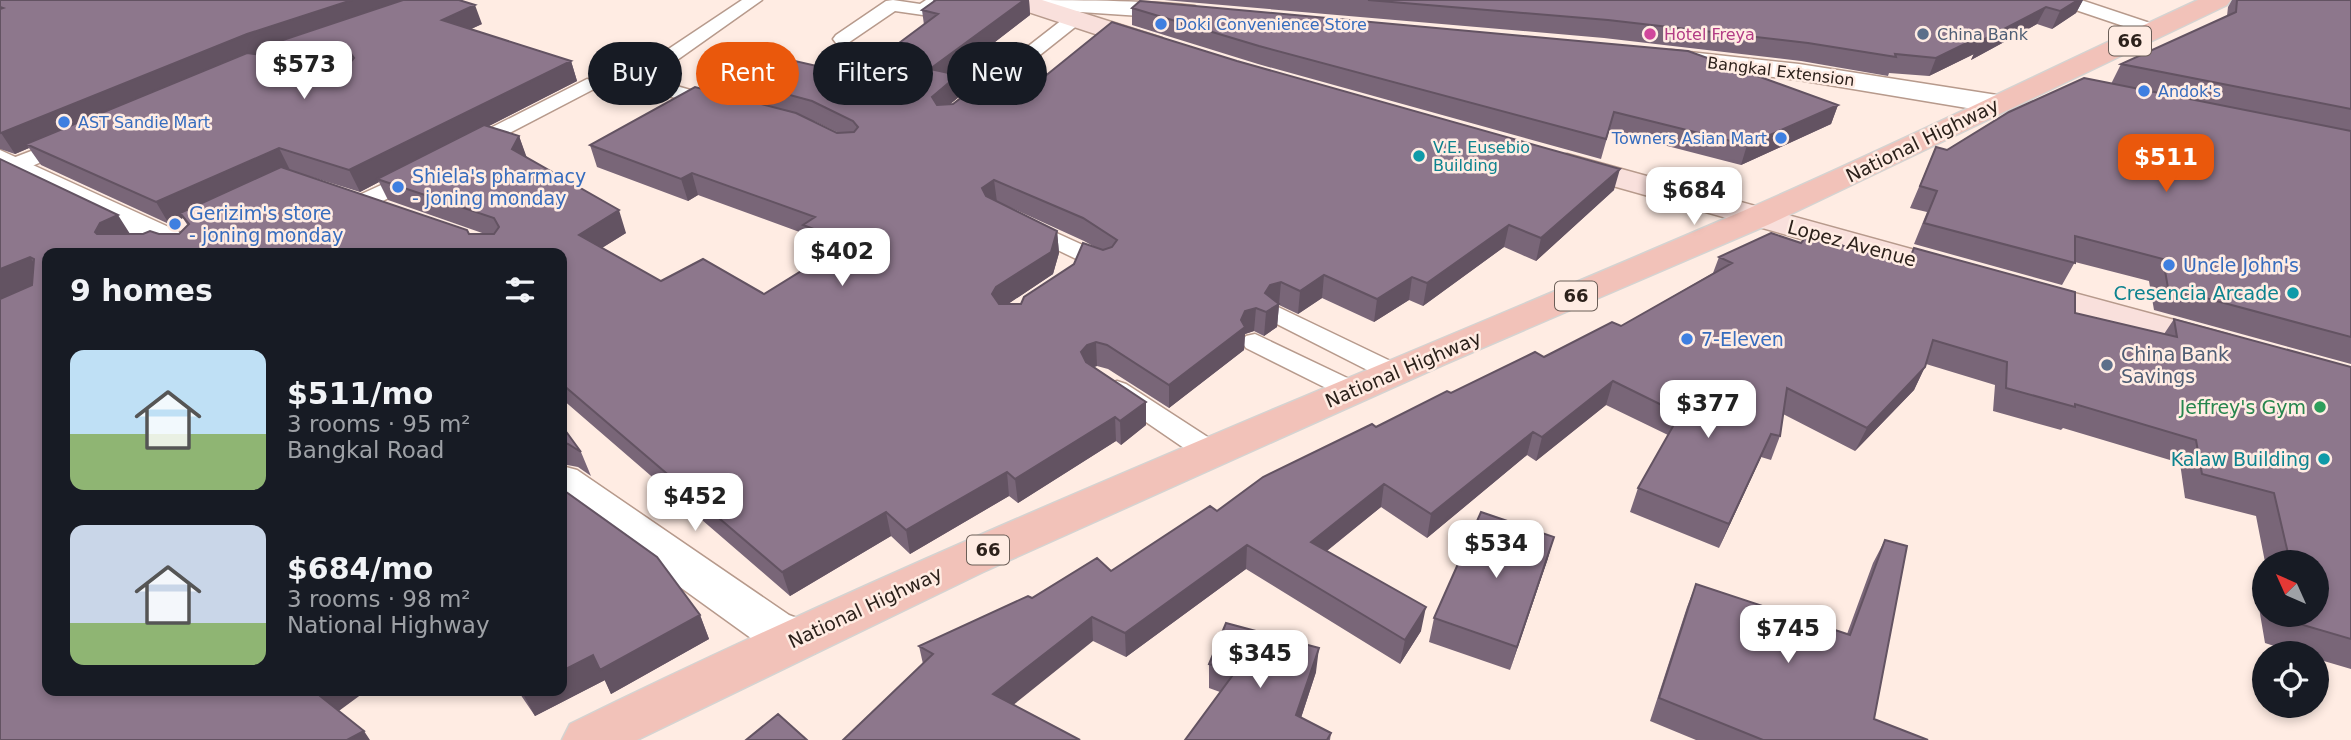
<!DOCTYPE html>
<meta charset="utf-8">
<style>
body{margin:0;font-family:"DejaVu Sans",sans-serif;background:#20242c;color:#f1f3f6;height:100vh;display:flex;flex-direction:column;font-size:26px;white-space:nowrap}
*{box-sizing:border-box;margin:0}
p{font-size:23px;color:#9ea1a6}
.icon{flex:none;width:38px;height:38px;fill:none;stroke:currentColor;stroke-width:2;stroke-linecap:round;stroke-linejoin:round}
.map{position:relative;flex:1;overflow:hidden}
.panel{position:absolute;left:42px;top:248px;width:525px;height:448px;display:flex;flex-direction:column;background:#171b24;border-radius:14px;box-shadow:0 4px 10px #0003}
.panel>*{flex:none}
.guide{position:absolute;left:588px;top:42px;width:665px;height:63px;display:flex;gap:14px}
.needle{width:46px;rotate:315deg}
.fabs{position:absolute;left:2252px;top:550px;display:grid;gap:14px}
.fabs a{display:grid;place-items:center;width:77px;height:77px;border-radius:50%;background:#171b24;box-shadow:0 4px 10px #0003;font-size:35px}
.price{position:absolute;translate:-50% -60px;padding:0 16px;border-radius:14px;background:#fff;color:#222;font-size:23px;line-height:46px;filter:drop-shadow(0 2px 4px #0008)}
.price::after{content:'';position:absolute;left:50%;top:42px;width:21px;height:16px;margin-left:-10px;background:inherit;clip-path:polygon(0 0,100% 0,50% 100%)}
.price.active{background:#ea580c;color:#fff}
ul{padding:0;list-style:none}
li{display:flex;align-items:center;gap:21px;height:175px;padding:0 28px}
li span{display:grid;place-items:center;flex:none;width:196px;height:140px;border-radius:14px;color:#555}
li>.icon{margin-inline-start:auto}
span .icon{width:84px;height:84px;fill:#fffc;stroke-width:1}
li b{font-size:30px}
h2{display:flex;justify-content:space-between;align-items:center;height:84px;padding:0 28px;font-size:30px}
.tag{padding:0 24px;border-radius:32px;background:#171b24;box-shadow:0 4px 10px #0003;font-size:24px;line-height:63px}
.tag.active{background:#ea580c;color:#fff}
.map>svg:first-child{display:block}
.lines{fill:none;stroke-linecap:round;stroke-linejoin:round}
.lane-casing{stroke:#b79a8c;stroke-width:3}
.street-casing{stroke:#b79a8c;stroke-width:3}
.secondary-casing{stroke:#b79a8c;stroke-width:3}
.primary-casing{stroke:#d5d3d1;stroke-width:3}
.lane{fill:#fff;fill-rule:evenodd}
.street{fill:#fff;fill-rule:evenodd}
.secondary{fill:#f9e0dc;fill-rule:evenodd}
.primary{fill:#f2c2b9;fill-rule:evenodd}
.wall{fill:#796678;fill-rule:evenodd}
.shaded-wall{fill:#635362}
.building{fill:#8d778c;stroke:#635362;stroke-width:2;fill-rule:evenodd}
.shop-dot{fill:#3f7fe0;stroke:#ffece3;stroke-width:2.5}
.hotel-dot{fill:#d1479c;stroke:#ffece3;stroke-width:2.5}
.service-dot{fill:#5c6f8a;stroke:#ffece3;stroke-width:2.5}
.culture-dot{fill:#0f9aa8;stroke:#ffece3;stroke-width:2.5}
.leisure-dot{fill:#2e9e5b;stroke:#ffece3;stroke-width:2.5}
.labels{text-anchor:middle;stroke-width:5;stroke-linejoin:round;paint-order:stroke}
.far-shop-label{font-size:16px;fill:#366cbe;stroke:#ffece3;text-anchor:start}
.far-hotel-label{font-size:16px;fill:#b23c85;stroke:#ffece3;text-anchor:start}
.far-service-label{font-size:16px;fill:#4e5e75;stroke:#ffece3;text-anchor:start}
.far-street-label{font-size:16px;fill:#2c211b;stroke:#ffece3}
.far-culture-label{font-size:16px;fill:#0d838f;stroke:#ffece3;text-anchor:start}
.shield{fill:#ffece3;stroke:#6b5e57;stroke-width:2}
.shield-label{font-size:18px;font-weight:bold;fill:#2c211b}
.street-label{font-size:19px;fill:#2c211b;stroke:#ffece3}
.shop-label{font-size:19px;fill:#366cbe;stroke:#ffece3;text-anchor:start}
.culture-label{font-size:19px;fill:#0d838f;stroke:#ffece3;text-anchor:end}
.service-label{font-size:19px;fill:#4e5e75;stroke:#ffece3;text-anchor:start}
.leisure-label{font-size:19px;fill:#27864d;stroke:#ffece3;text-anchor:end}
</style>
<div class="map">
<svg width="2351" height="740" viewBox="0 0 2351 740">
<rect width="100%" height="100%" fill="#ffece3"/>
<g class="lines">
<g class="lane-casing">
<path id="lane" d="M 742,0 L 762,0 L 663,70 L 666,83 L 722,99 L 725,103 L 722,107 L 715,109 L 650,91 L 644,68 L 646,64 Z
M 893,0 L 920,4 L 926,0 L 946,0 L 923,15 L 895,11 L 848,43 L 836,43 L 833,39 L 836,35 L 886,1 Z
M 2055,0 L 2081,0 L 2159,26 L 2162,30 L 2153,35 L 2147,34 L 2058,4 Z
M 1073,15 L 1079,16 L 1082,20 L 1079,24 L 972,109 L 958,109 L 955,105 L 958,101 L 1067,16 Z
M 319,39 L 328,44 L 325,48 L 243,76 L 234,70 L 236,66 Z
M 587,79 L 594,81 L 597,85 L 594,89 L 477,150 L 470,152 L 460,146 L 463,142 Z
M 68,137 L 78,143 L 75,147 L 21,171 L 5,171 L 2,166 L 5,161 Z
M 414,170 L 425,176 L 422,181 L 371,207 L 363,209 L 352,202 L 355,197 Z
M 1026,219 L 1111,258 L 1115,263 L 1111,268 L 1095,268 L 1018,231 L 1015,226 Z
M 1278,307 L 1403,367 L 1407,373 L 1403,379 L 1394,381 L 1385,379 L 1269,320 L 1266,315 L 1269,310 Z
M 1255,334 L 1362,385 L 1366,391 L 1362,397 L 1353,400 L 1344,397 L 1246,348 L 1242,342 L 1246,336 Z
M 1117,381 L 1126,384 L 1220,445 L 1224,452 L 1220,459 L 1210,462 L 1200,459 L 1108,396 L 1104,390 L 1108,384 Z"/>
</g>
<g class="street-casing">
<path id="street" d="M 1007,0 C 1064,0 1142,0 1195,6 L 1199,11 L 1195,16 L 1186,19 L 1020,8 L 1011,5 Z
M 1671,50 L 1799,64 L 1997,95 L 2007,98 L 2011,104 L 2007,110 L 1997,113 L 1799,80 L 1661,64 L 1657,58 L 1661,52 Z
M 0,150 L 195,239 L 200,246 L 193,254 L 171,253 L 0,171 Z
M 562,466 L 577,470 L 789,615 L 815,625 L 822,639 L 815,653 L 798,658 L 755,641 L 562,502 Z"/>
</g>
<g class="secondary-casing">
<path id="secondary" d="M 1003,0 L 1042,0 L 1162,38 L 1166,44 L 1162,50 L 1144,50 L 1007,5 Z
M 1567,154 L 1973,266 L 1979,273 L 1973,280 L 1961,284 L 1556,170 L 1551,163 L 1556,156 Z
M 2026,280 L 2230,335 L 2236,343 L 2230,351 L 2217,355 L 2013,299 L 2008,291 L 2013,283 Z"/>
</g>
<g class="primary-casing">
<path id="primary" d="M 2198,0 L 2231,0 L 2227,5 L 1770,224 L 1445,364 L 983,572 L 637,740 L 562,740 L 570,724 C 953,536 1351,380 1743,211 C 1896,145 2046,70 2198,0 Z"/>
</g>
<use href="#lane" class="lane"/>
<use href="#street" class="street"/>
<use href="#secondary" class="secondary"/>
<use href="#primary" class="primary"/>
</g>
<path class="wall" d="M 0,0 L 482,24 L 471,29 L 571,61 L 577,81 L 489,126 L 519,136 L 526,157 L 626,233 L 602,248 L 661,281 L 764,294 L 827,255 L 808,247 L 805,234 L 698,195 L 688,201 L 597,167 L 590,145 L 725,95 L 720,76 L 856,75 L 924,25 L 922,10 L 934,2 L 933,0 L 1029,0 L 1030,15 L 953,74 L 958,75 L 960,96 L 950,104 L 1028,90 L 1614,190 L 1536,261 L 1504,247 L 1423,306 L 1409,300 L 1374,322 L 1322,298 L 1298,314 L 1279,305 L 1277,327 L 1264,336 L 1254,331 L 1245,334 L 1244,350 L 1169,408 L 1108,369 L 1097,366 L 1094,367 L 1146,402 L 1146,425 L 1121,445 L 1116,441 L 1018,503 L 1009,496 L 910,554 L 891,536 L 790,596 L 562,399 L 562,254 L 47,254 L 339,711 L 0,740 L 0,159 L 130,234 L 179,234 L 188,226 L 183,218 L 169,224 L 41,165 L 29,148 L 15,154 L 0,149 ZM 282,45 L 288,59 L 256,54 ZM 808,119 L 816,122 L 839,133 L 837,133 ZM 289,170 L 360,192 L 379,182 L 388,200 L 485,234 L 469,234 ZM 1007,206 L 1084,241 L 1093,246 L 1074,264 L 1021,304 L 1008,304 L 1053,274 L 1059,253 L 1057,231 Z
M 1164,0 L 2083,0 L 2076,13 L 2052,29 L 2037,24 L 1971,60 L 1974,54 L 1929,76 L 1889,73 L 1888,76 L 1801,61 L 1604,38 Z
M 2232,0 L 2351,0 L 2351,364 L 2154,310 L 2149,281 L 2075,262 L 2062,285 L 1914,244 L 1927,212 L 1910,208 L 1936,147 L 1947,150 L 2111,84 L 2121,64 L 2227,16 L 2228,7 Z
M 1132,8 L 1838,105 L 1831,124 L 1741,165 L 1609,131 L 1601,159 L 1258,64 L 1132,25 Z
M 1801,243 L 1849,248 L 1907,263 L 1914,248 L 2075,313 L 2164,334 L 2174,319 L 2351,367 L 2351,669 L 2317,659 L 2317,653 L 2296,653 L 2265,643 L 2258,602 L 2264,594 L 2264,614 L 2317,614 L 2317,562 L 2265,562 L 2256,516 L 2185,498 L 2180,463 L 2063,428 L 2061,430 L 1993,411 L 1995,385 L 1926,364 L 1914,390 L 1855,451 L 1783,414 L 1780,436 L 1771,460 L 1761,457 L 1719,548 L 1630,512 L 1638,488 L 1668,435 L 1606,405 L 1536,461 L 1527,455 L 1427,538 L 1381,507 L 1327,551 L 1421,631 L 1400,664 L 1246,569 L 1126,657 L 1093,641 L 923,664 L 919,646 L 1032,598 L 1111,571 L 1217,511 L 1376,427 L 1451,393 L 1621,326 L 1713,273 L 1719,257 Z
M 562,426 L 581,452 L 591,476 L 578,467 L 562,464 Z
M 1554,537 L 1547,561 L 1510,670 L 1429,642 L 1434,618 Z
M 1885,540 L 1874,719 L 1928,740 L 1696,740 L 1650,721 L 1687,607 L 1696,584 L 1847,634 L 1873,563 Z
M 700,615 L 709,639 L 611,694 L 605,680 L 535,716 L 518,691 L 562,691 Z
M 1209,664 L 1316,672 L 1301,718 L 1331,733 L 1330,740 L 1185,740 L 1220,692 L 1209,688 Z"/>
<path class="shaded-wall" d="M 352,0 L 403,0 L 280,41 L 282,45 L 257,54 L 26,144 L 29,148 L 15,154 L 1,133 L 247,34 Z
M 1024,0 L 1029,0 L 1030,15 L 933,90 L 930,69 Z
M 2078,0 L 2083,0 L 2076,13 L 2052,29 L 2060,11 Z
M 475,5 L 482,24 L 449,39 L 442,20 Z
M 2046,7 L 2037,24 L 1971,60 L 1979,42 Z
M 1981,36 L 1974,54 L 1929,76 L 1936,58 Z
M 571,61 L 577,81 L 383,180 L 377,179 L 379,182 L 360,192 L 349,170 Z
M 958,75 L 960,96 L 935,117 L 932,97 Z
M 1838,105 L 1831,124 L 1741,165 L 1747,145 Z
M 519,136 L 527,158 L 512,149 Z
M 279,148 L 290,170 L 184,217 L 180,213 L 183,218 L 169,224 L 156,202 Z
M 1620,169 L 1614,190 L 1536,261 L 1541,238 Z
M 692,173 L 698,195 L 688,201 L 681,179 Z
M 994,180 L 997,202 L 984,210 L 982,188 Z
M 619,210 L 626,233 L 587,257 L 579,235 Z
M 118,215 L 132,237 L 110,254 L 95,232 L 100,223 Z
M 1509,225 L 1504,247 L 1423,306 L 1427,283 Z
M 1057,231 L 1059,253 L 1053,274 L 999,310 L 992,294 L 996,287 Z
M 30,257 L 46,280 L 0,299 L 0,269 Z
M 1324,275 L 1322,298 L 1298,314 L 1300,291 Z
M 1412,277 L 1409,300 L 1374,322 L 1377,299 Z
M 1281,282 L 1277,327 L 1264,336 L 1266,312 L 1265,293 L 1270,285 Z
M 1256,308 L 1254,331 L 1245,334 L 1244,350 L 1169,408 L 1169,385 L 1241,320 L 1245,311 Z
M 1096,342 L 1097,366 L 1088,369 L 1081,352 L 1087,345 Z
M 1925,367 L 1914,390 L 1855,451 L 1867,428 Z
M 1613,381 L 1606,405 L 1536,461 L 1542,437 Z
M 1146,402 L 1146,425 L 1121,445 L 1120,421 Z
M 1115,417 L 1116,441 L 1018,503 L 1015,479 Z
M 1533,432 L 1527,455 L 1427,538 L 1431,514 Z
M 1771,434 L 1761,457 L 1719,548 L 1729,524 Z
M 1007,472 L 1009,496 L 910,554 L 906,530 Z
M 1384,484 L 1381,507 L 1309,565 L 1311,542 Z
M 886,512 L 891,536 L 790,596 L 782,572 Z
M 1554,537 L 1547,561 L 1510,670 L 1517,647 Z
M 1247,545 L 1246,569 L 1126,657 L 1125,633 Z
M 1426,607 L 1421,631 L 1400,664 L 1405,640 Z
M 700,615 L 709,639 L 611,694 L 600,670 Z
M 1092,617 L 1093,641 L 997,718 L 993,694 Z
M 1319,648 L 1316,672 L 1294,739 L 1296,715 Z
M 593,655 L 605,680 L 535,716 L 522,692 L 562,691 L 562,671 Z
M 316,691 L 366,691 L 332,716 L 315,692 Z
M 364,731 L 370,740 L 347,740 Z"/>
<path class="building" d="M 0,0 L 352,0 L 247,34 L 1,133 L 0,132 L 0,9 L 3,8 L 0,7 Z
M 403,0 L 459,0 L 475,5 L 442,20 L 571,61 L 349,170 L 279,148 L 156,202 L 26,144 L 247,53 L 340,66 L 349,64 L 354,58 L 349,51 L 280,41 Z
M 936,0 L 1024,0 L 930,69 L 958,75 L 932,97 L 937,105 L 953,104 L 983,81 L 1028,90 L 1112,22 L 1237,61 L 1620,169 L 1541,238 L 1509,225 L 1427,283 L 1412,277 L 1377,299 L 1324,275 L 1300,291 L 1281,282 L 1270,285 L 1265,293 L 1279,304 L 1266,312 L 1256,308 L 1245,311 L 1241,320 L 1245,327 L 1169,385 L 1107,345 L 1096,342 L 1087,345 L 1081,352 L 1086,362 L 1146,402 L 1120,421 L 1115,417 L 1015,479 L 1007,472 L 906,530 L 886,512 L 782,572 L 562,384 L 562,254 L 47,254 L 47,691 L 316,691 L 315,692 L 364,731 L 347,740 L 0,740 L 0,299 L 32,285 L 34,259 L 30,257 L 0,269 L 0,159 L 118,215 L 100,223 L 95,232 L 97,234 L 143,234 L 150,231 L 159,234 L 179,234 L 189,224 L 180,213 L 281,167 L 467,230 L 469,234 L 494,234 L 499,227 L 494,218 L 377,179 L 484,125 L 519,136 L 512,149 L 619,210 L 579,235 L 661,281 L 703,259 L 764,294 L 848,242 L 803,225 L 815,217 L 692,173 L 681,179 L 590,145 L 695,87 L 796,113 L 837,133 L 854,132 L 858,127 L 853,121 L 812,101 L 720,76 L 760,53 L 856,75 L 938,14 L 922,10 ZM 994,180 L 1083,218 L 1117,240 L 1112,247 L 1103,250 L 1083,243 L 1074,264 L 1024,297 L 1021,304 L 999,304 L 992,294 L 996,287 L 1051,252 L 1057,231 L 986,196 L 982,188 Z
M 1368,0 L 2078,0 L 2060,11 L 2046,7 L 1979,42 L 1981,36 L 1936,58 L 1895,54 L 1896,57 L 1808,43 L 1608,20 Z
M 2237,0 L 2351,0 L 2351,109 L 2121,64 L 2236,12 Z
M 1140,1 L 1688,51 L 1838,105 L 1747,145 L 1614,112 L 1606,139 L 1259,46 L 1132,8 Z
M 2084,78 L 2351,131 L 2351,337 L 2168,288 L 2163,259 L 2075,236 L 2075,263 L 1924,223 L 1937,191 L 1920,186 L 1936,147 L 1947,150 L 2009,112 Z
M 1771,233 L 1801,243 L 1809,233 L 1849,248 L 1851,245 L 1908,263 L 1914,248 L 2075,292 L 2075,313 L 2177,337 L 2174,319 L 2351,367 L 2351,639 L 2286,620 L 2285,614 L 2317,614 L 2317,562 L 2290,562 L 2274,493 L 2202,474 L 2196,440 L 2075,404 L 2075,407 L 2006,388 L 2007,362 L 1933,340 L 1925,367 L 1867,428 L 1787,388 L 1780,436 L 1771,434 L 1729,524 L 1638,488 L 1680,414 L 1613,381 L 1542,437 L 1533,432 L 1431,514 L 1384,484 L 1311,542 L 1426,607 L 1405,640 L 1247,545 L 1125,633 L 1092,617 L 993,694 L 1080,740 L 843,740 L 933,654 L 919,646 L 1028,596 L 1032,598 L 1097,558 L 1111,571 L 1210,506 L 1217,511 L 1263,477 L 1372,424 L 1376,427 L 1447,391 L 1451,393 L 1535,352 L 1544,357 L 1612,322 L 1621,326 L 1732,263 L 1719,257 Z
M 562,426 L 581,452 L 568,444 L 562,442 Z
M 562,489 L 657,557 L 700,615 L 600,670 L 593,655 L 562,671 Z
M 1481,512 L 1554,537 L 1517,647 L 1434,618 Z
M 1885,540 L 1907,546 L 1874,719 L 1928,740 L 1763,740 L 1659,698 L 1696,584 L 1850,635 Z
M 1226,623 L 1319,648 L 1296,715 L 1331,733 L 1327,740 L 1185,740 L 1235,672 L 1209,664 Z
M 778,714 L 807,740 L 746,740 Z"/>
<g class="shop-dot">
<circle cx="1161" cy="24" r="7"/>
<circle cx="2144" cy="91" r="7"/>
<circle cx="64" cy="122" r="7"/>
<circle cx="1781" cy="138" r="7"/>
<circle cx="398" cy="187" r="7"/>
<circle cx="175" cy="224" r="7"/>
<circle cx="2169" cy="265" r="7"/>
<circle cx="1687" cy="339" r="7"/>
</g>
<circle class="hotel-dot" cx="1650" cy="34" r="7"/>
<g class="service-dot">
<circle cx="1923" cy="34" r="7"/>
<circle cx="2107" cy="365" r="7"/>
</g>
<g class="culture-dot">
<circle cx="1419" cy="156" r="7"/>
<circle cx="2293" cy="293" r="7"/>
<circle cx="2324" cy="459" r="7"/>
</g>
<circle class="leisure-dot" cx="2320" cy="407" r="7"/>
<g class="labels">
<g class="far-shop-label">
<text x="1175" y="30">Doki Convenience Store</text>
<text x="2158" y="97">Andok's</text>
<text x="78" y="128">AST Sandie Mart</text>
<text x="1767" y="144" text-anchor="end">Towners Asian Mart</text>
</g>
<g class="far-hotel-label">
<text x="1664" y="40">Hotel Freya</text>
</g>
<g class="far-service-label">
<text x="1937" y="40">China Bank</text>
</g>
<g class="far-street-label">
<text transform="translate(1781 71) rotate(7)" y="6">Bangkal Extension</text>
</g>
<g class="far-culture-label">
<text x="1433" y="153">V.E. Eusebio<tspan x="1433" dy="18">Building</tspan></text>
</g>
<g class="shield">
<rect x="2109" y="26.5" width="42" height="29" rx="5"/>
<rect x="1555" y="281.5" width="42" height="29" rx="5"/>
<rect x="967" y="535.5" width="42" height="29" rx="5"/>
</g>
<g class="shield-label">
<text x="2130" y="47">66</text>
<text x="1576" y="302">66</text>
<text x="988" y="556">66</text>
</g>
<g class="street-label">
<text transform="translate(1922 140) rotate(-26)" y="7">National Highway</text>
<text transform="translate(1852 243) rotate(15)" y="7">Lopez Avenue</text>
<text transform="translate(1403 369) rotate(-23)" y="7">National Highway</text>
<text transform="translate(865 607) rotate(-25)" y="7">National Highway</text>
</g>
<g class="shop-label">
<text x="412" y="183">Shiela's pharmacy<tspan x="412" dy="22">- joning monday</tspan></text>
<text x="189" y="220">Gerizim's store<tspan x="189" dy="22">- joning monday</tspan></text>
<text x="2183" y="272">Uncle John's</text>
<text x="1701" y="346">7-Eleven</text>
</g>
<g class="culture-label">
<text x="2279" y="300">Cresencia Arcade</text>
<text x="2310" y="466">Kalaw Building</text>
</g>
<g class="service-label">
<text x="2121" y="361">China Bank<tspan x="2121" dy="22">Savings</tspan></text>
</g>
<g class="leisure-label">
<text x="2306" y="414">Jeffrey's Gym</text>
</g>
</g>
</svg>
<div class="fabs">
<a><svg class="needle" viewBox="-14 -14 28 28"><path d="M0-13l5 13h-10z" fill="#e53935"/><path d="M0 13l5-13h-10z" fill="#9ea1a6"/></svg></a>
<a><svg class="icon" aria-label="locate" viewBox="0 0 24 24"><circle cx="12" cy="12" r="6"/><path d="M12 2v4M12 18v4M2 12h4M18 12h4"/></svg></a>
</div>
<b class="price" style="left:304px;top:101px">$573</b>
<b class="price active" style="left:2166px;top:194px">$511</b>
<b class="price" style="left:1694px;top:227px">$684</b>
<b class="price" style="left:842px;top:288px">$402</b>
<b class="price" style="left:1708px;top:440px">$377</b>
<b class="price" style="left:695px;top:533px">$452</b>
<b class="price" style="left:1496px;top:580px">$534</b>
<b class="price" style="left:1788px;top:665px">$745</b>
<b class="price" style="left:1260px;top:690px">$345</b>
<div class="guide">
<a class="tag">Buy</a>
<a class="tag active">Rent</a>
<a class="tag">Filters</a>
<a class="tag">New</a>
</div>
<section class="panel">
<h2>9 homes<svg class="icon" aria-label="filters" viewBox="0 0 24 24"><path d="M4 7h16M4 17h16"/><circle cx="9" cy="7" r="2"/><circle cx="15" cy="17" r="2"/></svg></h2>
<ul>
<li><span style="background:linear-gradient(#bfe0f5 60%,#8fb573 0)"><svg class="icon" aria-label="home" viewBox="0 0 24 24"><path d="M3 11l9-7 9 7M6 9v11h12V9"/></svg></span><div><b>$511/mo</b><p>3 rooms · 95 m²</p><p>Bangkal Road</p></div></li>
<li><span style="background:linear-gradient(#c9d6e8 70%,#8fb573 0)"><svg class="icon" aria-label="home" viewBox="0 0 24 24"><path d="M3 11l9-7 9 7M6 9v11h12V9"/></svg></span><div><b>$684/mo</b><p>3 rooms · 98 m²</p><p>National Highway</p></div></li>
</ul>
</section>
</div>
